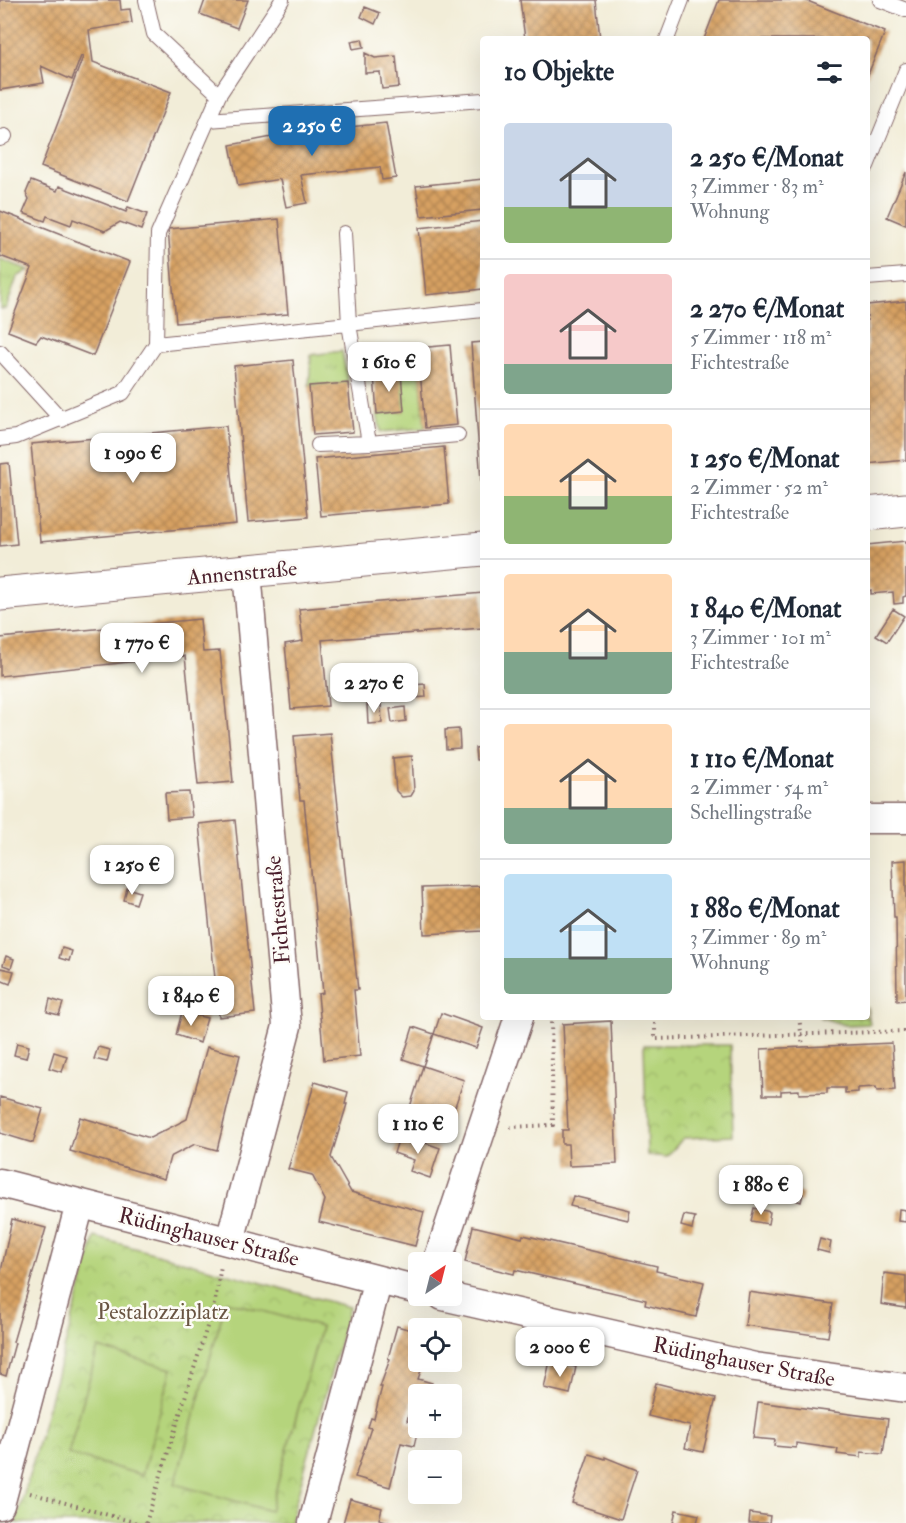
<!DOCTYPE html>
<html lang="de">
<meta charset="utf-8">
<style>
body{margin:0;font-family:"IM FELL Double Pica",serif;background:#f2f2f3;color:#1f2937;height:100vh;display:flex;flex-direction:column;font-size:22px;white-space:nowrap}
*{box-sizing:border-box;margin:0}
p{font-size:20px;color:#747a83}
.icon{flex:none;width:33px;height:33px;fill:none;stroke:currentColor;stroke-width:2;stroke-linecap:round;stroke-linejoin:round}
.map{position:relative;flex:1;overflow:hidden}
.drawer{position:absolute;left:480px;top:36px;width:390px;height:984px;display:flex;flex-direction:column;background:#fff;border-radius:6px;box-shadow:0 6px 24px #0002}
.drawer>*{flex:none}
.needle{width:39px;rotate:35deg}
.buttons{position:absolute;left:408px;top:1252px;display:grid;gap:12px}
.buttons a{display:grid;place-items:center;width:54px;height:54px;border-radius:6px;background:#fff;box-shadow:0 6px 24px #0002;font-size:30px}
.price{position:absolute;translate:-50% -51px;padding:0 14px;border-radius:12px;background:#fff;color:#222;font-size:20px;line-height:39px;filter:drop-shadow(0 2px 3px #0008)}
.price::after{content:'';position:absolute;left:50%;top:36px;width:18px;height:14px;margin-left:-9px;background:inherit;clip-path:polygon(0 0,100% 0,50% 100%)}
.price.active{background:#1f6fb2;color:#fff}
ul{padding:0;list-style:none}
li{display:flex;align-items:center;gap:18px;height:150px;padding:0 24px}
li+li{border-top:2px solid #e0e1e3}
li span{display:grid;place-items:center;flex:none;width:168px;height:120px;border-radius:6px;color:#555}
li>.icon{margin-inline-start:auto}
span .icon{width:72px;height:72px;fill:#fffc;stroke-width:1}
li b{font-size:26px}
h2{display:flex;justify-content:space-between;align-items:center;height:72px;padding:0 24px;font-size:26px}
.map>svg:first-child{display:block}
.grass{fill:url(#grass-tufts);stroke:#807a53;stroke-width:1.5}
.park{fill:url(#park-crowns);stroke:#807a53;stroke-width:1.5}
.garden{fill:#b5d47b;stroke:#807a53;stroke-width:1.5}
.building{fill:url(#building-cross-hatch)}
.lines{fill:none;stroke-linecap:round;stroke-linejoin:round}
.lane-casing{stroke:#856768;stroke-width:16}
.street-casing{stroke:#856768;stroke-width:31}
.secondary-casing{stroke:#856768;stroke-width:35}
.path{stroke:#856768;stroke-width:4;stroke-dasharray:1.5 4.5;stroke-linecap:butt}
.lane{stroke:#fff;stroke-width:14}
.street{stroke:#fff;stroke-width:28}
.secondary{stroke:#fff;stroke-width:33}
.labels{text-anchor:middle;stroke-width:5;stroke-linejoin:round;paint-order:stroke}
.street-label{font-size:22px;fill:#4a1f2b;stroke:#fdfcf7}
.park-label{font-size:22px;fill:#6a5543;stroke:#fdfcf7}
</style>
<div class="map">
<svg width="906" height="1523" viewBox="0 0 906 1523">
<defs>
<pattern id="grass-tufts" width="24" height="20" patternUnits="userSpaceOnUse" patternTransform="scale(1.5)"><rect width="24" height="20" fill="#b5d47b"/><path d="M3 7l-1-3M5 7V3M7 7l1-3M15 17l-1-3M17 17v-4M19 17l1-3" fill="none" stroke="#9db66a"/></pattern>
<pattern id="park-crowns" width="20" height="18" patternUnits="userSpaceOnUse" patternTransform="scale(1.5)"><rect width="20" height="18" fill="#b5d47b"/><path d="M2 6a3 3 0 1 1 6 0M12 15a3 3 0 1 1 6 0" fill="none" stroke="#9db66a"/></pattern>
<pattern id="building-cross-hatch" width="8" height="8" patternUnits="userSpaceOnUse" patternTransform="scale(1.5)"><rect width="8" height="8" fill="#d7a162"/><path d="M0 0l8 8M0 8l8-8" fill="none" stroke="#b08351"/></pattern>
</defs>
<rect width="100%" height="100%" fill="#fdfcf7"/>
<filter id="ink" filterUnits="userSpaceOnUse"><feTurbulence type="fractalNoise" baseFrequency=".0167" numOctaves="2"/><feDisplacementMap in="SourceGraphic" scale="12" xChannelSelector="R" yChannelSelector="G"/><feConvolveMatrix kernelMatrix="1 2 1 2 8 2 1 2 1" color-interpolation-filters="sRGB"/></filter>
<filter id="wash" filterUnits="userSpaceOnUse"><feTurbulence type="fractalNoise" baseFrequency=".008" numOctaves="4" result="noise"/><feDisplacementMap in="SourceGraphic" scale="24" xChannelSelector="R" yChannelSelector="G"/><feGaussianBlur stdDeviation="1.35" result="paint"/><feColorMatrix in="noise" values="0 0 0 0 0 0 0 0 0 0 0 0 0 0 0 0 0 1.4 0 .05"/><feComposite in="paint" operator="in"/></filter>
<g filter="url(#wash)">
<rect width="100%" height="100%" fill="#f2edd8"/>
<path class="grass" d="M 0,259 L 29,270 L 17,277 L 6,309 L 0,309 Z
M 418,348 L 425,428 L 381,432 L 377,414 L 404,411 L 401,373 L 394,373 L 392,350 Z
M 342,351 L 348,383 L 309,386 L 311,355 Z"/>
<path class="park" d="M 867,1007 L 870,1024 L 845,1025 L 819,1017 L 867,1017 Z
M 644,1045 L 730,1045 L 733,1136 L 683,1138 L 667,1157 L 647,1155 Z
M 95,1237 L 349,1307 L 290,1523 L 16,1523 Z"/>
<path class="garden" d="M 226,1301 L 321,1327 L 270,1511 L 175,1484 Z
M 98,1348 L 172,1369 L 142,1475 L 68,1454 Z"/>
<g id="blocks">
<path class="building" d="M 0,0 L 120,0 L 121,10 L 130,9 L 132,23 L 89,30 L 93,62 L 171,92 L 128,201 L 41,167 L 83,57 L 81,56 L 72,80 L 41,66 L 44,83 L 0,90 Z
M 205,0 L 248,0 L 237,28 L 200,14 Z
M 520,0 L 596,0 L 600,39 L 525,39 Z
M 719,0 L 805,0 L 885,32 L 867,77 L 867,39 L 704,39 Z
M 365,7 L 380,13 L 375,24 L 361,17 Z
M 362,39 L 364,47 L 353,49 L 351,41 Z
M 365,53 L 375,58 L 396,56 L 399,87 L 382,89 L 380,72 L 365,73 Z
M 386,123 L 396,178 L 382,180 L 380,167 L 301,175 L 307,203 L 286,207 L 280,179 L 238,186 L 230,145 L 293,133 Z
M 906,172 L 906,225 L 887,217 Z
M 483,179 L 483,210 L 421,216 L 416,186 Z
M 31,181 L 57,191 L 59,186 L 126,212 L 128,207 L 147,214 L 141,230 L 120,222 L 105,231 L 73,219 L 71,225 L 47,216 L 45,221 L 23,213 L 29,199 L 26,193 Z
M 0,211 L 130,262 L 93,356 L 41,336 L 36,342 L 8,331 L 32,268 L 0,256 Z
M 279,219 L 288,314 L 176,323 L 168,229 Z
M 483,221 L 483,289 L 426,295 L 419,228 Z
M 906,301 L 906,460 L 867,464 L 867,305 Z
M 483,342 L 483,480 L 481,481 L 471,343 Z
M 450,345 L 457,425 L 425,428 L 418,348 Z
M 293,360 L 308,517 L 248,522 L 234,366 Z
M 401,373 L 404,411 L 377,414 L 374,375 Z
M 348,383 L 353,432 L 313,435 L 309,386 Z
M 226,426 L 236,524 L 40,542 L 31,444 Z
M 444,447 L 449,504 L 321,516 L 315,459 Z
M 9,463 L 17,544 L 0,546 L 0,464 Z
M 906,541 L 906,596 L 903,597 L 903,603 L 894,604 L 893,592 L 871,594 L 871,590 L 867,591 L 867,545 Z
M 483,593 L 483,628 L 322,640 L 328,706 L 291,709 L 285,644 L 303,641 L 299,609 Z
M 893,609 L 904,616 L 887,642 L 876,635 Z
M 200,619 L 203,652 L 220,651 L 233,782 L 198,785 L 185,656 L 0,676 L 0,638 Z
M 425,684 L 426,697 L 413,698 L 412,685 Z
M 381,704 L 382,723 L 368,724 L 367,705 Z
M 405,707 L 406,721 L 392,723 L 390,709 Z
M 459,729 L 460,748 L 446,749 L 445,730 Z
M 330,733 L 358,990 L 354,990 L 360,1056 L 324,1060 L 318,994 L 323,993 L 304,800 L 300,800 L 294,736 Z
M 483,747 L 483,760 L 476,760 L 475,748 Z
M 412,756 L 414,791 L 411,796 L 402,797 L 396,791 L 393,758 Z
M 189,792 L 192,817 L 167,819 L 165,793 Z
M 235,820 L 255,1013 L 219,1017 L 199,824 Z
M 906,860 L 906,1000 L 897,1001 L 896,917 L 894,917 L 892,861 Z
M 483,886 L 483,931 L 424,934 L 422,888 Z
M 127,888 L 140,892 L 136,904 L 124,900 Z
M 62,948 L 72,951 L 69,961 L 59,958 Z
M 6,956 L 14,959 L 11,968 L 3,965 Z
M 1,968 L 14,971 L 10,984 L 0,980 Z
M 50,999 L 63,1003 L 59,1015 L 47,1012 Z
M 182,1012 L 207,1018 L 200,1043 L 176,1035 Z
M 441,1013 L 483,1028 L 476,1048 L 434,1034 L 423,1066 L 403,1059 L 413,1027 L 434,1034 Z
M 611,1021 L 617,1164 L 569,1166 L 568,1144 L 562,1144 L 562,1130 L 568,1130 L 563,1024 Z
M 17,1043 L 29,1046 L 26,1058 L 14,1055 Z
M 892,1043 L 895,1090 L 877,1091 L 876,1087 L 858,1088 L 858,1092 L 845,1093 L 845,1088 L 827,1088 L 827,1093 L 799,1094 L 799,1090 L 781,1091 L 781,1095 L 763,1095 L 761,1049 Z
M 98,1047 L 110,1050 L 107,1062 L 94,1059 Z
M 207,1047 L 240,1055 L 217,1150 L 195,1144 L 170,1157 L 164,1179 L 70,1151 L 80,1117 L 150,1138 L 187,1119 Z
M 54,1052 L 67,1056 L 62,1072 L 49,1068 Z
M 423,1066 L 464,1080 L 450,1121 L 410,1107 Z
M 315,1082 L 348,1092 L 345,1104 L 347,1104 L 331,1157 L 351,1192 L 424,1212 L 415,1246 L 319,1222 L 325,1200 L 312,1175 L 288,1169 Z
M 0,1097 L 43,1109 L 33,1143 L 0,1133 Z
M 400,1134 L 440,1148 L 430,1178 L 410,1171 L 414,1160 L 394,1153 Z
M 795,1191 L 803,1194 L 801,1202 L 792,1199 Z
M 573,1196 L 630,1210 L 628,1220 L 570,1206 Z
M 754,1208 L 770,1212 L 768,1224 L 751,1221 Z
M 899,1209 L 906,1210 L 906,1222 L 898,1221 Z
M 684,1215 L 695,1217 L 692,1229 L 681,1226 Z
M 12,1219 L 46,1228 L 13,1342 L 15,1343 L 6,1376 L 0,1374 L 0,1276 Z
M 473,1226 L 522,1238 L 523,1235 L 657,1266 L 656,1271 L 704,1282 L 696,1317 L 645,1305 L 646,1300 L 515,1270 L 514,1274 L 465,1262 Z
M 820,1239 L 831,1242 L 829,1253 L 817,1250 Z
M 884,1273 L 906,1276 L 906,1308 L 881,1304 Z
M 749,1292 L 833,1304 L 828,1337 L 745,1325 Z
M 397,1326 L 418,1332 L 418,1362 L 424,1362 L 418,1379 L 432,1383 L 428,1395 L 418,1395 L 418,1403 L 412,1401 L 407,1421 L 418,1425 L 418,1429 L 414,1446 L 401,1443 L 390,1487 L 355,1477 L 371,1428 L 368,1427 L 371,1418 L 374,1419 L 378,1402 L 382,1387 L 380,1387 L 390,1359 L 388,1358 Z
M 550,1361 L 576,1367 L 570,1394 L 544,1388 Z
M 656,1383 L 716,1398 L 703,1452 L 685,1448 L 690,1426 L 648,1416 Z
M 758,1402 L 888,1419 L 883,1454 L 861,1452 L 861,1457 L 837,1454 L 838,1449 L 796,1443 L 796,1448 L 774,1446 L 775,1440 L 753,1438 Z
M 589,1454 L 605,1459 L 605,1457 L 637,1470 L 621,1519 L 572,1503 Z
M 350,1499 L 382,1508 L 379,1519 L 392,1523 L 343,1523 Z
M 676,1510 L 699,1515 L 697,1523 L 673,1523 Z
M 750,1513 L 770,1516 L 769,1523 L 749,1523 Z"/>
</g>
</g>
<g filter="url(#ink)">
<use href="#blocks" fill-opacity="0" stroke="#856768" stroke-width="1.5"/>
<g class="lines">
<g class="lane-casing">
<path id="lane" d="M 146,0 L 154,34 L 219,95
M 880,0 L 906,10
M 667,39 L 682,0
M 208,120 L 483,100
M 0,139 L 5,136
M 867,166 L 906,70
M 344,233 L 349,324 L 369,443 L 458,435
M 867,278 L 906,275
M 156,344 L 158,234 L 219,95 L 282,0
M 0,352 L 62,420
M 0,439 L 16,437 L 123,393 L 156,344 L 483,310
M 318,445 L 369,443"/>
</g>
<g class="street-casing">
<path id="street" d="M 867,819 L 906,819
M 0,1183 L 418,1290
M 230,1241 L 287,1026 L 247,572
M 437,1263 L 519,1017
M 443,1296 L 755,1367 L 906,1388
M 0,1505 L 80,1204
M 313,1523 L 378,1280"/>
</g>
<g class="secondary-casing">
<path id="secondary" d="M 867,514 L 906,510
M 0,594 L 483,549"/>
</g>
<path class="path" d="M 655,1017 L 655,1039 L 906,1031
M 799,1017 L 803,1047
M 510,1127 L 553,1125 L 551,1017
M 30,1493 L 137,1523
M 146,1523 L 215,1301 L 221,1266"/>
<use href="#lane" class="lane"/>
<use href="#street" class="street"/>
<use href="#secondary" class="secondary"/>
</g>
</g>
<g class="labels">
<g class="street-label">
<text transform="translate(242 572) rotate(-5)" y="8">Annenstraße</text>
<text transform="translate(277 910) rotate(-95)" y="8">Fichtestraße</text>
<text transform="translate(209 1236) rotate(14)" y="8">Rüdinghauser Straße</text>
<text transform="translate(744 1361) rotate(11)" y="8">Rüdinghauser Straße</text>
</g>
<g class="park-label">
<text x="163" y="1319">Pestalozziplatz</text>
</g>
</g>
</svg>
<div class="buttons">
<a><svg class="needle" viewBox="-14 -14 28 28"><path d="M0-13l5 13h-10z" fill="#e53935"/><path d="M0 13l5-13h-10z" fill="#747a83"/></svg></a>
<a><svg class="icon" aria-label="locate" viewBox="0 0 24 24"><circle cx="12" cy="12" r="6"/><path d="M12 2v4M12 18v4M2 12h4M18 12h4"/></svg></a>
<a>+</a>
<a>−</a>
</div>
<b class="price active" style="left:312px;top:157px">2 250 €</b>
<b class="price" style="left:389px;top:393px">1 610 €</b>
<b class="price" style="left:133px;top:484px">1 090 €</b>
<b class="price" style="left:142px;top:674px">1 770 €</b>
<b class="price" style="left:374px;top:714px">2 270 €</b>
<b class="price" style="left:132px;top:896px">1 250 €</b>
<b class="price" style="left:191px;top:1027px">1 840 €</b>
<b class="price" style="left:418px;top:1155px">1 110 €</b>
<b class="price" style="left:761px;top:1216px">1 880 €</b>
<b class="price" style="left:560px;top:1378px">2 000 €</b>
<section class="drawer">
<h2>10 Objekte<svg class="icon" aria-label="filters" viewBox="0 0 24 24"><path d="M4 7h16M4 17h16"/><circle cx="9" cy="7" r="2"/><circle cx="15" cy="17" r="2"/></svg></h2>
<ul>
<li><span style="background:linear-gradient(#c9d6e8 70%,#8fb573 0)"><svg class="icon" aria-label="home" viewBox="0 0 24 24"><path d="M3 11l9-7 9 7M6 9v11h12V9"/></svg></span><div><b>2 250 €/Monat</b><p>3 Zimmer · 83 m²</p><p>Wohnung</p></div></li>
<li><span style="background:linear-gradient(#f6c9c9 75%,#7fa58c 0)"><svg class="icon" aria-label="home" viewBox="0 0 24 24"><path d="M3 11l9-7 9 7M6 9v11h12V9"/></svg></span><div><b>2 270 €/Monat</b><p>5 Zimmer · 118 m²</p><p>Fichtestraße</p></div></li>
<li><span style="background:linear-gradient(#ffd9b3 60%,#8fb573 0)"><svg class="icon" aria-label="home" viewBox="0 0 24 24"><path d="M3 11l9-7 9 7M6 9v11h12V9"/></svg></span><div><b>1 250 €/Monat</b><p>2 Zimmer · 52 m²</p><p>Fichtestraße</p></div></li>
<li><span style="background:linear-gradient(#ffd9b3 65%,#7fa58c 0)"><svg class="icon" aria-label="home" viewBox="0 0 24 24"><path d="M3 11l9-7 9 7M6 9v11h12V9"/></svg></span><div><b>1 840 €/Monat</b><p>3 Zimmer · 101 m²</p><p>Fichtestraße</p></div></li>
<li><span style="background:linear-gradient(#ffd9b3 70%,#7fa58c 0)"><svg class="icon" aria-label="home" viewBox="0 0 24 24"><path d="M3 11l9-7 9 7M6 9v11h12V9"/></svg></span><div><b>1 110 €/Monat</b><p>2 Zimmer · 54 m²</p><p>Schellingstraße</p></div></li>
<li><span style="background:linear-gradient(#bfe0f5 70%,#7fa58c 0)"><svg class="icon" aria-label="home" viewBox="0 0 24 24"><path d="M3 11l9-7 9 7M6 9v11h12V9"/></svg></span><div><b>1 880 €/Monat</b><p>3 Zimmer · 89 m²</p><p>Wohnung</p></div></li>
</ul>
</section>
</div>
